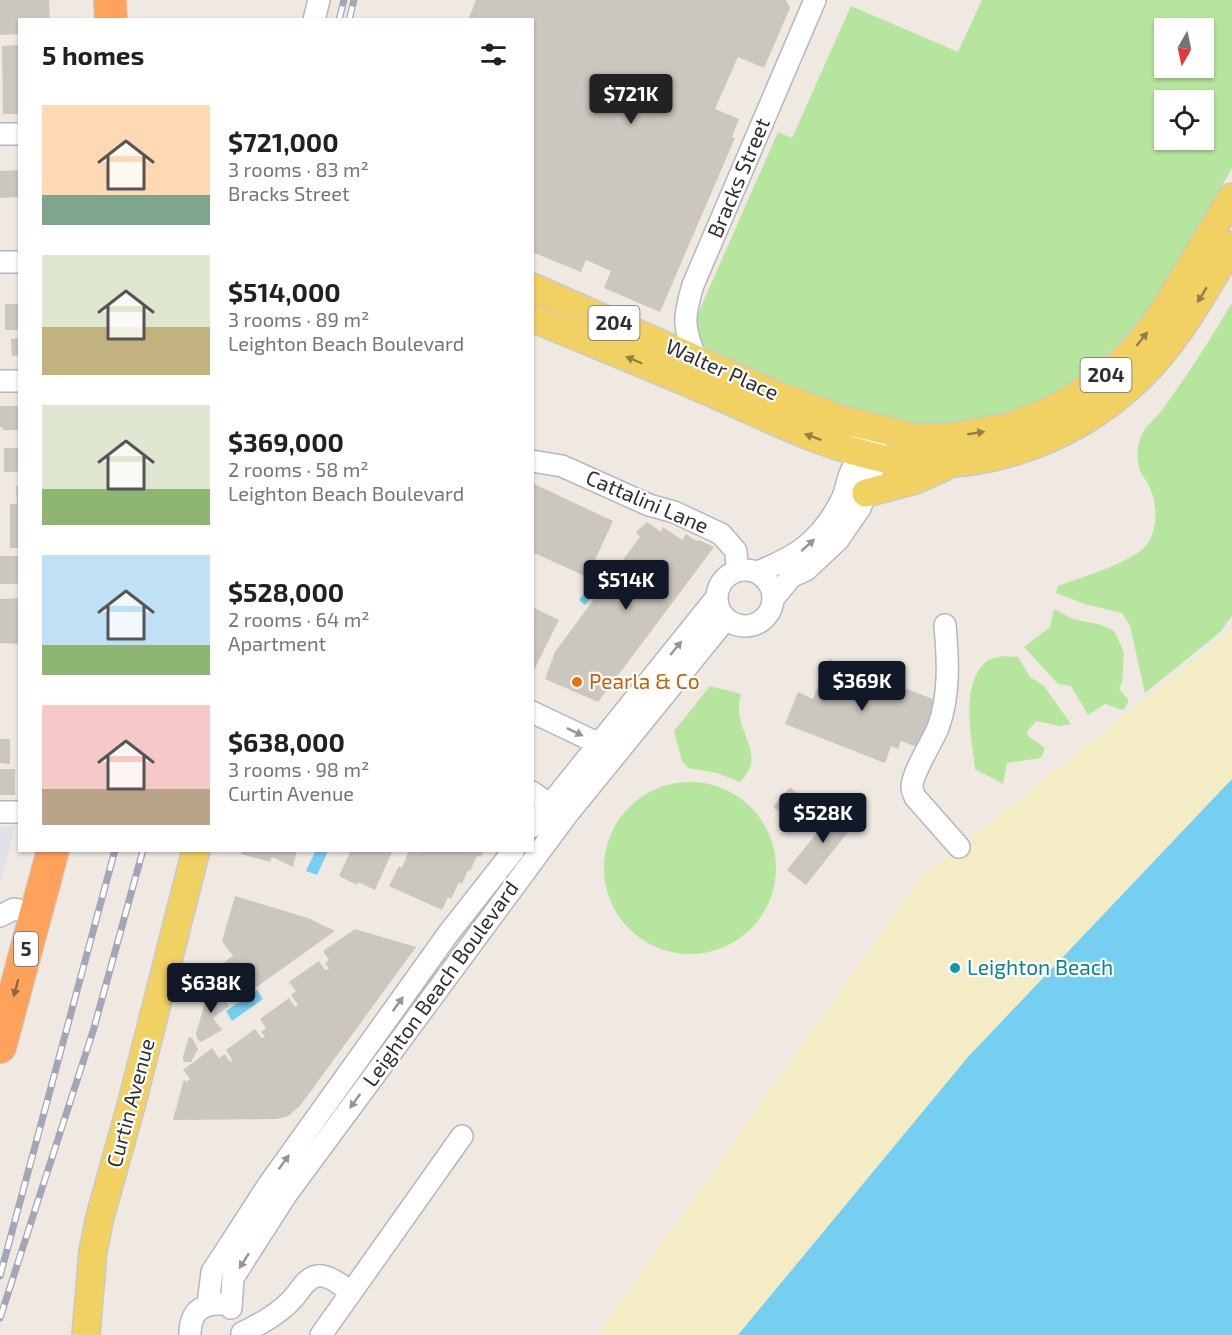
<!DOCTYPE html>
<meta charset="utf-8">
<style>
body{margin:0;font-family:"Exo 2",sans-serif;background:#f6f6f6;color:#202124;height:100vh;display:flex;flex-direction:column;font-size:22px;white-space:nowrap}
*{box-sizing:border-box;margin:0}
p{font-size:20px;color:#757577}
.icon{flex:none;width:33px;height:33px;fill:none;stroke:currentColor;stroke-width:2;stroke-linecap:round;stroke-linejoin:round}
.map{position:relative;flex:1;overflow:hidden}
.side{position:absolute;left:18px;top:18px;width:516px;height:834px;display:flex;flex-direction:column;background:#fff;border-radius:0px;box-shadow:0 2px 4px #0004}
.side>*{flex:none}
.needle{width:39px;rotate:189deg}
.controls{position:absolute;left:1154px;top:18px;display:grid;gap:12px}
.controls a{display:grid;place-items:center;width:60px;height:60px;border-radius:0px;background:#fff;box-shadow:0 2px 4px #0004;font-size:30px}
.price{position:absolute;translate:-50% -51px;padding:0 14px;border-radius:6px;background:#111827;color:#fff;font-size:20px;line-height:39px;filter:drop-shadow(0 2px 3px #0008)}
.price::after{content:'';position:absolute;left:50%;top:36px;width:18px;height:14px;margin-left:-9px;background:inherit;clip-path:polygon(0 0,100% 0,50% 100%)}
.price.on{background:#222;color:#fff}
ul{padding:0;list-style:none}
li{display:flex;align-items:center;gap:18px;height:150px;padding:0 24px}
li span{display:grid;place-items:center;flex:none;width:168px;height:120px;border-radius:0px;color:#555}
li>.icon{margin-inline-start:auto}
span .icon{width:72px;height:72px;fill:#fffc;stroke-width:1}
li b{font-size:26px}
h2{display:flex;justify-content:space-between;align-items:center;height:72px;padding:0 24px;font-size:26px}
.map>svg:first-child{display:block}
.industrial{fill:#e3e1e8}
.green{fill:#b6e59e;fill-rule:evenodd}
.sand{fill:#f3ecc5}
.water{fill:#75cff0}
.building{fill:#cbc7bf}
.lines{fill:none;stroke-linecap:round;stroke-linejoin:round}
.minor-casing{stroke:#b4b7c1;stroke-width:24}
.major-casing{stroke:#c9c9c9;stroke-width:30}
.highway-casing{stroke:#c9c9c9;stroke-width:34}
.minor{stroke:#fff;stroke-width:21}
.major{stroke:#f2d163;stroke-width:27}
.highway{stroke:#ffa35c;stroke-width:32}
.rail-casing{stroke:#a3a6b8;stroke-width:7}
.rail{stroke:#fff;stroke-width:4.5;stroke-dasharray:14;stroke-linecap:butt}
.oneway{fill:#908048}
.oneway2{fill:#969696}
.oneway3{fill:#8c6343}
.food-dot{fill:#e8710a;stroke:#fff;stroke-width:2}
.culture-dot{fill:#0f9aa8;stroke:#fff;stroke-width:2}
.labels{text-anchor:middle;stroke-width:4.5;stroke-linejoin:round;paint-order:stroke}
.shield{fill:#fff;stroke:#6d6d6d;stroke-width:1.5}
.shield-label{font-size:20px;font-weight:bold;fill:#2e2e2e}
.street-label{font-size:21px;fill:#2e2e2e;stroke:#fff}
.food-label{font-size:21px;fill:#c56008;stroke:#fff;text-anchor:start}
.culture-label{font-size:21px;fill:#0d838f;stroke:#fff;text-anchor:start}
</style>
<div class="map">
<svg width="1232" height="1335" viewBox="0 0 1232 1335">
<rect width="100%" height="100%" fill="#efe9e1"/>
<path class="industrial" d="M 0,827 L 15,827 L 0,885 Z"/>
<path class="green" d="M 982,0 L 1232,0 L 1232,168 L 1179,262 L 1151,307 L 1128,334 L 1101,360 L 1076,379 L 1036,404 L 1007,415 L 976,422 L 922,426 L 864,417 L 710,353 L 699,343 L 696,318 L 778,132 L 792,138 L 851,6 L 958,52 ZM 1164,28 L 1203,28 L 1203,68 L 1164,68 ZM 1164,100 L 1203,100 L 1203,140 L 1164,140 Z
M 1232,302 L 1232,616 L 1219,633 L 1145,693 L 1130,626 L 1122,613 L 1085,604 L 1056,593 L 1058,586 C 1083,577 1116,567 1138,553 C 1159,539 1159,506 1149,486 C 1147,481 1142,476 1140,470 C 1136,460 1137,444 1142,434 C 1147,424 1159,416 1165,406 C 1189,372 1212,338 1232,302 Z
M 1054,609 L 1073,619 L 1101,625 L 1114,631 L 1124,652 L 1122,683 L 1119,688 L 1129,701 L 1123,710 L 1105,704 L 1088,715 L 1071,686 L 1058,684 L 1024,647 L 1050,627 Z
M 1001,656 L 1018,657 L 1030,677 L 1044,686 L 1071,724 L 1060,726 L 1036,721 L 1027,732 L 1028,736 L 1045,748 L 1041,758 L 1007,763 L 1003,784 L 975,769 C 972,737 959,684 987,661 C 990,659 997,658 1001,656 Z
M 710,686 L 741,694 C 739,702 738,710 740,718 C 745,741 763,760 740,782 L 717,773 L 688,768 L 682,761 L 674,731 Z
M604 868a86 86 0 1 1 172 0a86 86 0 1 1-172 0Z"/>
<path class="sand" d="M 1232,626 L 1232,779 L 968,1057 L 738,1335 L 597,1335 L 920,878 L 1224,636 Z"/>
<path class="water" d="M 600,572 L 606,577 L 585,605 L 579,600 Z
M 1232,779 L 1232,1335 L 738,1335 L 968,1057 Z
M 316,850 L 328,851 L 317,875 L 306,871 Z
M 257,990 L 263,999 L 232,1021 L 226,1011 Z"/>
<path class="building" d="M 0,0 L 49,0 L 50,20 L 20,20 L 20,34 L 0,35 Z
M 476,0 L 786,0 L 790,8 L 764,68 L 738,57 L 715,109 L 739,119 L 732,137 L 735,138 L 660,312 L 604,288 L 611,271 L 586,260 L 581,272 L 532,252 L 532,20 L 468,20 Z
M 20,45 L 20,114 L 3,114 L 2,46 Z
M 20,170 L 20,197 L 0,198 L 0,171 Z
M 5,304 L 20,304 L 20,330 L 5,330 Z
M 20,338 L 20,355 L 12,356 L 11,339 Z
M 0,406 L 20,406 L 20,430 L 3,430 L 3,427 L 0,427 Z
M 4,448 L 20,448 L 20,472 L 4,472 Z
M 532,483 L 613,521 L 587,577 L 532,552 Z
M 16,486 L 20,486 L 20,548 L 10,548 L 10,504 L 17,504 Z
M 647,522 L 661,532 L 663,527 L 682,540 L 686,534 L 696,541 L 699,540 L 714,547 L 598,702 L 545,679 L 555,652 L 640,537 L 636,532 Z
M 0,556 L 20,556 L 20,584 L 0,584 Z
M 20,598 L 20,644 L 0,643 L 0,599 Z
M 532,607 L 559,620 L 532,674 Z
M 829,659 L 938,701 L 919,748 L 901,741 L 898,749 L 891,746 L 885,763 L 785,724 L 798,692 L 813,699 Z
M 0,739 L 10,739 L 10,764 L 0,763 Z
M 0,769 L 15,769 L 15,795 L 0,795 Z
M 790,787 L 819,811 L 802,831 L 773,807 Z
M 840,804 L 859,818 L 806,885 L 787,870 Z
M 242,850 L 297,850 L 293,867 L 272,857 L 270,862 L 241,854 Z
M 351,850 L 393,850 L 375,890 L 358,882 L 357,885 L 339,876 Z
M 409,850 L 417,853 L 418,850 L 484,850 L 481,857 L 477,856 L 470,871 L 468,870 L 462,884 L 459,882 L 451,899 L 448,897 L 442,910 L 389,886 L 399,866 L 402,868 Z
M 235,896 L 308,918 L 335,931 L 234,1003 L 217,979 L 230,970 L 224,962 L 233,956 L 222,941 Z
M 355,929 L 416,947 L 300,1106 L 288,1116 L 277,1119 L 173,1120 L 184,1079 L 186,1082 L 190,1079 L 183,1070 L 212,1048 L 219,1058 L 225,1054 L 230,1062 L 232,1060 L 226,1050 L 255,1029 L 262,1038 L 265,1037 L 261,1032 L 266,1028 L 260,1019 L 289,998 L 295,1007 L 298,1005 L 291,995 L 296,991 L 289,982 L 319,961 L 325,970 L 329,969 L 325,963 L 329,960 L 323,951 Z
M 211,981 L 229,1006 L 213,1018 L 222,1030 L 201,1042 L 198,1040 L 196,1034 Z
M 189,1037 L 192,1038 L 198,1049 L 191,1062 L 185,1062 L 183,1061 L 183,1057 Z"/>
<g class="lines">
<g class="minor-casing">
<path id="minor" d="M 314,20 L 319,0
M 0,134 L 20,134
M 0,262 L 20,262
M 696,359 C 683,327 683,318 693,285 L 815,0
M 0,381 L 20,381
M 532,461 L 562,466 L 649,505 L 674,512 L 721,534 L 736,551 L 737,570
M717 598a28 28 0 1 1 56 0a28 28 0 1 1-56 0Z
M 757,572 C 797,557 821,540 841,501 C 847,491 847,475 854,466 C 860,459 870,454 877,449
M 773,599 L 791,577 L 806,570 L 838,540 L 860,508 L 866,493 L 872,473 L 868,455 L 860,440 L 843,420
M 945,625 C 948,659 950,695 938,728 C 932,742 911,775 912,788 C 912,791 914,794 915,797 L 959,847
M 532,712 L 610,749
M 532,792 L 560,812
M 0,812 L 20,812
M 532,827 L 716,598
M 0,916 L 14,909 L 35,913
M 208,1304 L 212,1272 L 269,1184 L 448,934 L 514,850
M 231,1308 L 233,1278 L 286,1195 L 566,816 L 726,619
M 242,1333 C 262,1323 281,1313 296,1295 C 302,1287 307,1278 317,1276 C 328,1274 343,1286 351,1293
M 190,1335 C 190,1313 200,1303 222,1304
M 321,1335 L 462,1136"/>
</g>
<g class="major-casing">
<path id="major" d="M 532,287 L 779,396 L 843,420 L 918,438 L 950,437 L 1008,427 L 1045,413 L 1073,398 L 1119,364 L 1139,344 L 1162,314 L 1232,197
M 532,318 C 592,343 653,367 712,393 C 764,416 813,441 868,455 C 963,481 1069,446 1139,378 C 1178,341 1204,291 1232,245
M 866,493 L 915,480 L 944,467
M 86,1335 L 93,1251 L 100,1217 L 132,1102 L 196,850"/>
</g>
<g class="highway-casing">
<path id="highway" d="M 110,0 L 111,20
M 0,1047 L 53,850"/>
</g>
<use href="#minor" class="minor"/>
<use href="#major" class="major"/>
<use href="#highway" class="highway"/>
<g class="rail-casing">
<path id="rail" d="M 339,20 L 344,0
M 349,20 L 354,0
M 0,1276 L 115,850
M 0,1318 L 94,1028 L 143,850"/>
</g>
<use href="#rail" class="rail"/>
</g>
<defs><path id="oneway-solid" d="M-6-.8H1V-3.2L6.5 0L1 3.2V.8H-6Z" transform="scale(1.5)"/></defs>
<g class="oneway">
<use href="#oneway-solid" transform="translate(1202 295) rotate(121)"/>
<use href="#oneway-solid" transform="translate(1142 339) rotate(-52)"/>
<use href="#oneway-solid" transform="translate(634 360) rotate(-157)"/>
<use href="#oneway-solid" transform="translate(976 433) rotate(-9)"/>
<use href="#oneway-solid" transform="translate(813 437) rotate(-160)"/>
</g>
<g class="oneway2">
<use href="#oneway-solid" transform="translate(808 545) rotate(-42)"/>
<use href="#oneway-solid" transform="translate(676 648) rotate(-51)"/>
<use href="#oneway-solid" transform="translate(575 732) rotate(26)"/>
<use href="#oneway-solid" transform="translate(398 1004) rotate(-54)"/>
<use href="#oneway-solid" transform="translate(355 1101) rotate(126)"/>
<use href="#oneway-solid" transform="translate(284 1162) rotate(-54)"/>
<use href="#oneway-solid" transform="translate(244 1261) rotate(123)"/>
</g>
<use class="oneway3" href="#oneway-solid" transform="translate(16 988) rotate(105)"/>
<circle class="food-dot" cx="577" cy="682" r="6"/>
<circle class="culture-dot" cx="955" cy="968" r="6"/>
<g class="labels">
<g class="shield">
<rect x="588.5" y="306" width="51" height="34" rx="4.5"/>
<rect x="1080.5" y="358" width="51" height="34" rx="4.5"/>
<rect x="14" y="932" width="24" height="34" rx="4.5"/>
</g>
<g class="shield-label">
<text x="614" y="330">204</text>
<text x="1106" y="382">204</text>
<text x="26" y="956">5</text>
</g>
<g class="street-label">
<text transform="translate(739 178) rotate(-67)" y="7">Bracks Street</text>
<text transform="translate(722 370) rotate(24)" y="7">Walter Place</text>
<text transform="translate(647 502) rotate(23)" y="7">Cattalini Lane</text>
<text transform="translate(441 984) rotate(-54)" y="7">Leighton Beach Boulevard</text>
<text transform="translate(131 1103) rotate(-75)" y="7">Curtin Avenue</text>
</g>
<g class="food-label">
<text x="589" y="689">Pearla &amp; Co</text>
</g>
<g class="culture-label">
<text x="967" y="975">Leighton Beach</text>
</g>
</g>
</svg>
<div class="controls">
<a><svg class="needle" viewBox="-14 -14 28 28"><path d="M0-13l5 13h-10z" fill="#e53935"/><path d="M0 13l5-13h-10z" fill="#757577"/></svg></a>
<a><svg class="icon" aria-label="locate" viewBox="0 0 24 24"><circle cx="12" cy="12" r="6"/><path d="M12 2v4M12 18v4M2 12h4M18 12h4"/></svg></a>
</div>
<b class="price on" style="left:631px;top:125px">$721K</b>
<b class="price" style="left:626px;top:611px">$514K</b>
<b class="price" style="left:862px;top:712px">$369K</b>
<b class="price" style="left:823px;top:844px">$528K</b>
<b class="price" style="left:211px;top:1014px">$638K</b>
<section class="side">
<h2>5 homes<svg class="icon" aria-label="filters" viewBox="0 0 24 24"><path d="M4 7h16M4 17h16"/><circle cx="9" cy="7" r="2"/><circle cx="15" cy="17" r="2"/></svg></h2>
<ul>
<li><span style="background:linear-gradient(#ffd9b3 75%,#7fa58c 0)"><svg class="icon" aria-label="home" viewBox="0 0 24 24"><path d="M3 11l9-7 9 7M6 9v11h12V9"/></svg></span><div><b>$721,000</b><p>3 rooms · 83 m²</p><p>Bracks Street</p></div></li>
<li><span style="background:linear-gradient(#dfe7d0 60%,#c2b280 0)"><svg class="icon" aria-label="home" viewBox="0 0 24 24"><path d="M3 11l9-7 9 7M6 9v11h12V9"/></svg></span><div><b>$514,000</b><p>3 rooms · 89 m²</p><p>Leighton Beach Boulevard</p></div></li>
<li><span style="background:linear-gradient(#dfe7d0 70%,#8fb573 0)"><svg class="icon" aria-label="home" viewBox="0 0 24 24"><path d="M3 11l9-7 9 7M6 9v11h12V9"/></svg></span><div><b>$369,000</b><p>2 rooms · 58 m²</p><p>Leighton Beach Boulevard</p></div></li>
<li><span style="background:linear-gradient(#bfe0f5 75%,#8fb573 0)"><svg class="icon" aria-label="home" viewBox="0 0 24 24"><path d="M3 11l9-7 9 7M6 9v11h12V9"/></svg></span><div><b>$528,000</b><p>2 rooms · 64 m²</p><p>Apartment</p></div></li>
<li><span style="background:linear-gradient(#f6c9c9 70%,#b9a48a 0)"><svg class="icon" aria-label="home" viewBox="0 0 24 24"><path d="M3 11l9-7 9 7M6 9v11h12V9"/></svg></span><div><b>$638,000</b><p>3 rooms · 98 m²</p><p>Curtin Avenue</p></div></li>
</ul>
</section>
</div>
